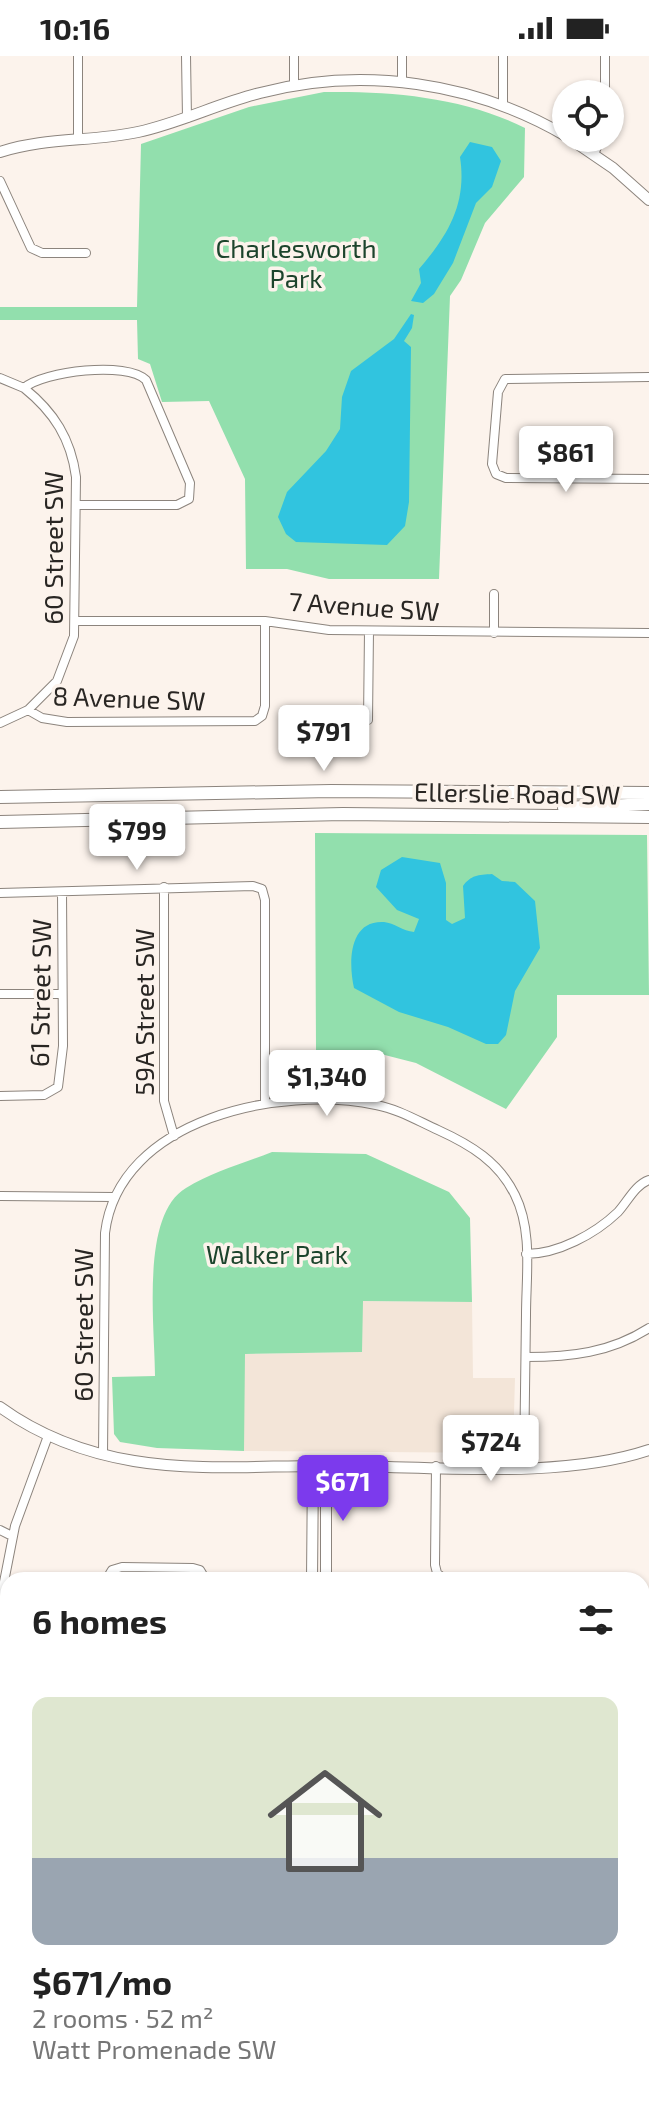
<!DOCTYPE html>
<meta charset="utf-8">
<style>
body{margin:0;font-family:"Exo 2",sans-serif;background:#f6f6f6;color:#222;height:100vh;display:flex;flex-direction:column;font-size:30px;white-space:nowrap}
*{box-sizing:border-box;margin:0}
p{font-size:26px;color:#767676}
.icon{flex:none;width:44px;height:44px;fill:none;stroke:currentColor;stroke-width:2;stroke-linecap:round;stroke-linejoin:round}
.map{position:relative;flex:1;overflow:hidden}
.side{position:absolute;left:0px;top:1516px;width:650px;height:536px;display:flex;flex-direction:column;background:#fff;border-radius:24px 24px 0 0;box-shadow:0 2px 6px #0004}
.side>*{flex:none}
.fabs{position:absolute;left:552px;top:24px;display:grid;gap:16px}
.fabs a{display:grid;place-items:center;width:72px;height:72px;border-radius:50%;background:#fff;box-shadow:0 2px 6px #0004;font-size:40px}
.price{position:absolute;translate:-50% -68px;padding:0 18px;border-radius:8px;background:#fff;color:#222;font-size:26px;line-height:52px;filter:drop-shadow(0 2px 4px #0008)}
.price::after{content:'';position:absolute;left:50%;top:48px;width:24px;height:18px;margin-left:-12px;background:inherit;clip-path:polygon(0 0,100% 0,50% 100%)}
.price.selected{background:#7c3aed;color:#fff}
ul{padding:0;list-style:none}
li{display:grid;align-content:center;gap:16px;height:424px;padding:0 32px}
li span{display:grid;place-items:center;height:248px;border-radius:16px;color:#555}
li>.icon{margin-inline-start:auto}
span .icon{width:144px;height:144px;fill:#fffc;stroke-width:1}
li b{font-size:34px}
h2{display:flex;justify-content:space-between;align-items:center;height:96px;padding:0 32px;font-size:34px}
.status{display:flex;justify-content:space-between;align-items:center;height:56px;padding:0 40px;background:#fff;direction:ltr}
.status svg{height:22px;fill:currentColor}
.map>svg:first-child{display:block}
.built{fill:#f3e5d8}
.green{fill:#92dfad}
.water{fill:#31c4df}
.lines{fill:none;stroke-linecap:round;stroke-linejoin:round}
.minor-casing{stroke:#8c847d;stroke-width:10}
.tertiary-casing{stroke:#8c847d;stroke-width:12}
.secondary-casing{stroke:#8c847d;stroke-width:14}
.minor{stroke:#fff;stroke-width:8}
.tertiary{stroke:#fff;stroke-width:10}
.secondary{stroke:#fff;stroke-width:12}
.labels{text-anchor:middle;stroke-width:7;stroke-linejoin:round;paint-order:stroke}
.park-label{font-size:26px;fill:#1c442c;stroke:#fcf3ec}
.street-label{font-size:26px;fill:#292623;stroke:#fcf3ec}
</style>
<div class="status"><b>10:16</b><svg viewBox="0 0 49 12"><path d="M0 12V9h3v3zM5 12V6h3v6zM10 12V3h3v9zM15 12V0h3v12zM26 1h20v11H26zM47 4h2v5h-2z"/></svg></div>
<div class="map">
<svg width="649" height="2052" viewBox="0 0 649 2052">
<rect width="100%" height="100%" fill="#fcf3ec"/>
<path class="built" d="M 362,1245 L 472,1246 L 473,1322 L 515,1322 L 513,1392 L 508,1397 L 244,1395 L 244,1298 L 362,1296 Z"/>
<path class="green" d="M 324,36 C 392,35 463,41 525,72 L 524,121 L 485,167 L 461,224 L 450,240 L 439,523 L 329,523 L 287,513 L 246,513 L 245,423 L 209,345 L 162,346 L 150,308 L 138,303 L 137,264 L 0,264 L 0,251 L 137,251 L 141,88 L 249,51 Z
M 315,777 L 647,779 L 649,939 L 557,939 L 557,981 L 506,1053 L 416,1007 L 373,996 L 316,994 Z
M 272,1096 L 366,1098 L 449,1136 L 470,1162 L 472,1246 L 363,1245 L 362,1296 L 245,1298 L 244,1395 L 157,1392 L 120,1386 L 114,1378 L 112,1321 L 155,1320 C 155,1271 140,1159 186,1132 C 212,1116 244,1107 272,1096 Z
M 649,1811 L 649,1858 L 642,1865 L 642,1817 Z
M 649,1997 L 649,2052 L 633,2052 L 627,2044 L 642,2044 L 642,2003 Z
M 278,2044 L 447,2044 L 438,2052 L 283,2052 Z"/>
<path class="water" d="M 470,86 L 492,91 L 501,105 L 492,131 L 476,147 L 453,207 L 434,238 L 423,247 L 411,245 L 421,227 L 419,213 C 449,178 467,147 460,101 Z
M 411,258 L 414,259 L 412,272 L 404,285 L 411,291 L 409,446 L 405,470 L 387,489 L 296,486 L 286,478 L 278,461 L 287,436 L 326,395 L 340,373 L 342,341 L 351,315 L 394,283 Z
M 402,801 L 440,807 L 446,827 L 446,864 L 452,868 L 465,862 L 463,830 C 471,819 478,819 492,818 L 502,825 L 515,826 L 535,845 L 540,892 L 515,935 L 506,979 L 498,988 L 486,988 L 448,971 L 399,956 L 354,932 C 349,910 347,864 384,866 C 394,867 403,875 414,876 L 419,863 L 397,854 L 376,831 L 381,814 Z"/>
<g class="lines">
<g class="minor-casing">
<path id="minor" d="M 78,0 L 78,84
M 186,0 L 187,62
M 294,0 L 294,29
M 402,26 L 402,0
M 605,38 L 605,0
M 503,50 L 503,0
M 594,98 L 601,82
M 0,125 L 31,192 L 42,197 L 86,197
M 649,321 L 505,323 L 498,336 L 492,408 L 496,418 L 506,422 L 649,423
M 0,322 L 24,332 C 44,315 127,305 146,324 L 190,427 L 189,443 L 177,449 L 76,449
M 24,332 C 54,356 71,383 76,421 L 74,580 L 57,625 L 28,654
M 494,538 L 494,577
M 76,565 L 265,565 L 329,574 L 649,577
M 368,664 L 369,575
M 0,667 L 28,654 L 42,662 L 67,666 L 255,665 L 262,660 L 265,650 L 265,565
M 164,831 L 164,1045 L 174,1080
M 0,837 L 253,830 L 262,833 L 265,844 L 265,1046
M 0,938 L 62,938
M 0,1040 L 44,1039 L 58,1031 L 63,990 L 62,836
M 0,1140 L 114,1141
M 526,1198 C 558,1198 595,1178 618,1156 C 628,1145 635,1129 649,1124
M 526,1301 C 570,1301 610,1297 649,1272
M 103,1399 L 105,1177 C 119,1062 281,1029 376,1049 C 398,1053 418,1065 438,1074 C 471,1089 499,1106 515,1139 C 533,1175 526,1220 526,1259 C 525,1309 525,1360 524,1411
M 436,1410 L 435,1509 L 437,1517 L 445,1524
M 0,1474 L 12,1480
M 106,1524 L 112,1514 L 122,1511 L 193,1512 L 200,1514 L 206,1524
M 642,1935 L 649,1928
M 5,1962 L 4,1526 L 15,1470 L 48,1380
M 514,2052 L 524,2044"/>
</g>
<g class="tertiary-casing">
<path id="tertiary" d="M 569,82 L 613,112 L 649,144
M 0,96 C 45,81 92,86 138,76 C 180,67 219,47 260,37 C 363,10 474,26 566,80
M 0,1351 C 40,1380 86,1397 134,1405 C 199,1416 269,1409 335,1410 C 430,1410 560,1424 649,1394
M 312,1524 L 313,1410
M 326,1524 L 326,1410
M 5,1962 L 8,1984
M 20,2044 L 21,2052
M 614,2044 L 620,2052"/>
</g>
<g class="secondary-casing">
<path id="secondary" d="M 0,741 L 331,735 L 649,737
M 564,752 L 649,748
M 0,766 L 343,758 L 649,761"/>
</g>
<use href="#minor" class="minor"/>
<use href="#tertiary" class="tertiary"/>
<use href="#secondary" class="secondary"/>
</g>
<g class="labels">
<g class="park-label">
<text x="296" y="202">Charlesworth<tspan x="296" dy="30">Park</tspan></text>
<text x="277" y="1208">Walker Park</text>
</g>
<g class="street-label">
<text transform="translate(54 492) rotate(-90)" y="9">60 Street SW</text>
<text transform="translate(364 551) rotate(4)" y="9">7 Avenue SW</text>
<text transform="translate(129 643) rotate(2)" y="9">8 Avenue SW</text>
<text transform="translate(517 738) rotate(1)" y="9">Ellerslie Road SW</text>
<text transform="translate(41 937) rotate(-89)" y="9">61 Street SW</text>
<text transform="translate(145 956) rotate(-90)" y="9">59A Street SW</text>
<text transform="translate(84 1269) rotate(-90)" y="9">60 Street SW</text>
</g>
</g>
</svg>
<div class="fabs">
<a><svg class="icon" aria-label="locate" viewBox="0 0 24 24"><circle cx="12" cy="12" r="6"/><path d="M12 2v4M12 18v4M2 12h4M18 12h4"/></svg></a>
</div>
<b class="price" style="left:566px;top:438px">$861</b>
<b class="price" style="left:324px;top:717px">$791</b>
<b class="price" style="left:137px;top:816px">$799</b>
<b class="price" style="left:327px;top:1062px">$1,340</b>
<b class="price" style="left:491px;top:1427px">$724</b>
<b class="price selected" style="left:343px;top:1467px">$671</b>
<section class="side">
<h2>6 homes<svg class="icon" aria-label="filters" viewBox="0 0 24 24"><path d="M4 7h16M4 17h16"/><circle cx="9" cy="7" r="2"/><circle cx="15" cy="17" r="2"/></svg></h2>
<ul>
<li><span style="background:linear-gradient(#dfe7d0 65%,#9aa5b1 0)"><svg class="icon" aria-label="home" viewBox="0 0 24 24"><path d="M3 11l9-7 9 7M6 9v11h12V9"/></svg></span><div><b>$671/mo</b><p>2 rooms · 52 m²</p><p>Watt Promenade SW</p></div></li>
</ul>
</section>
</div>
